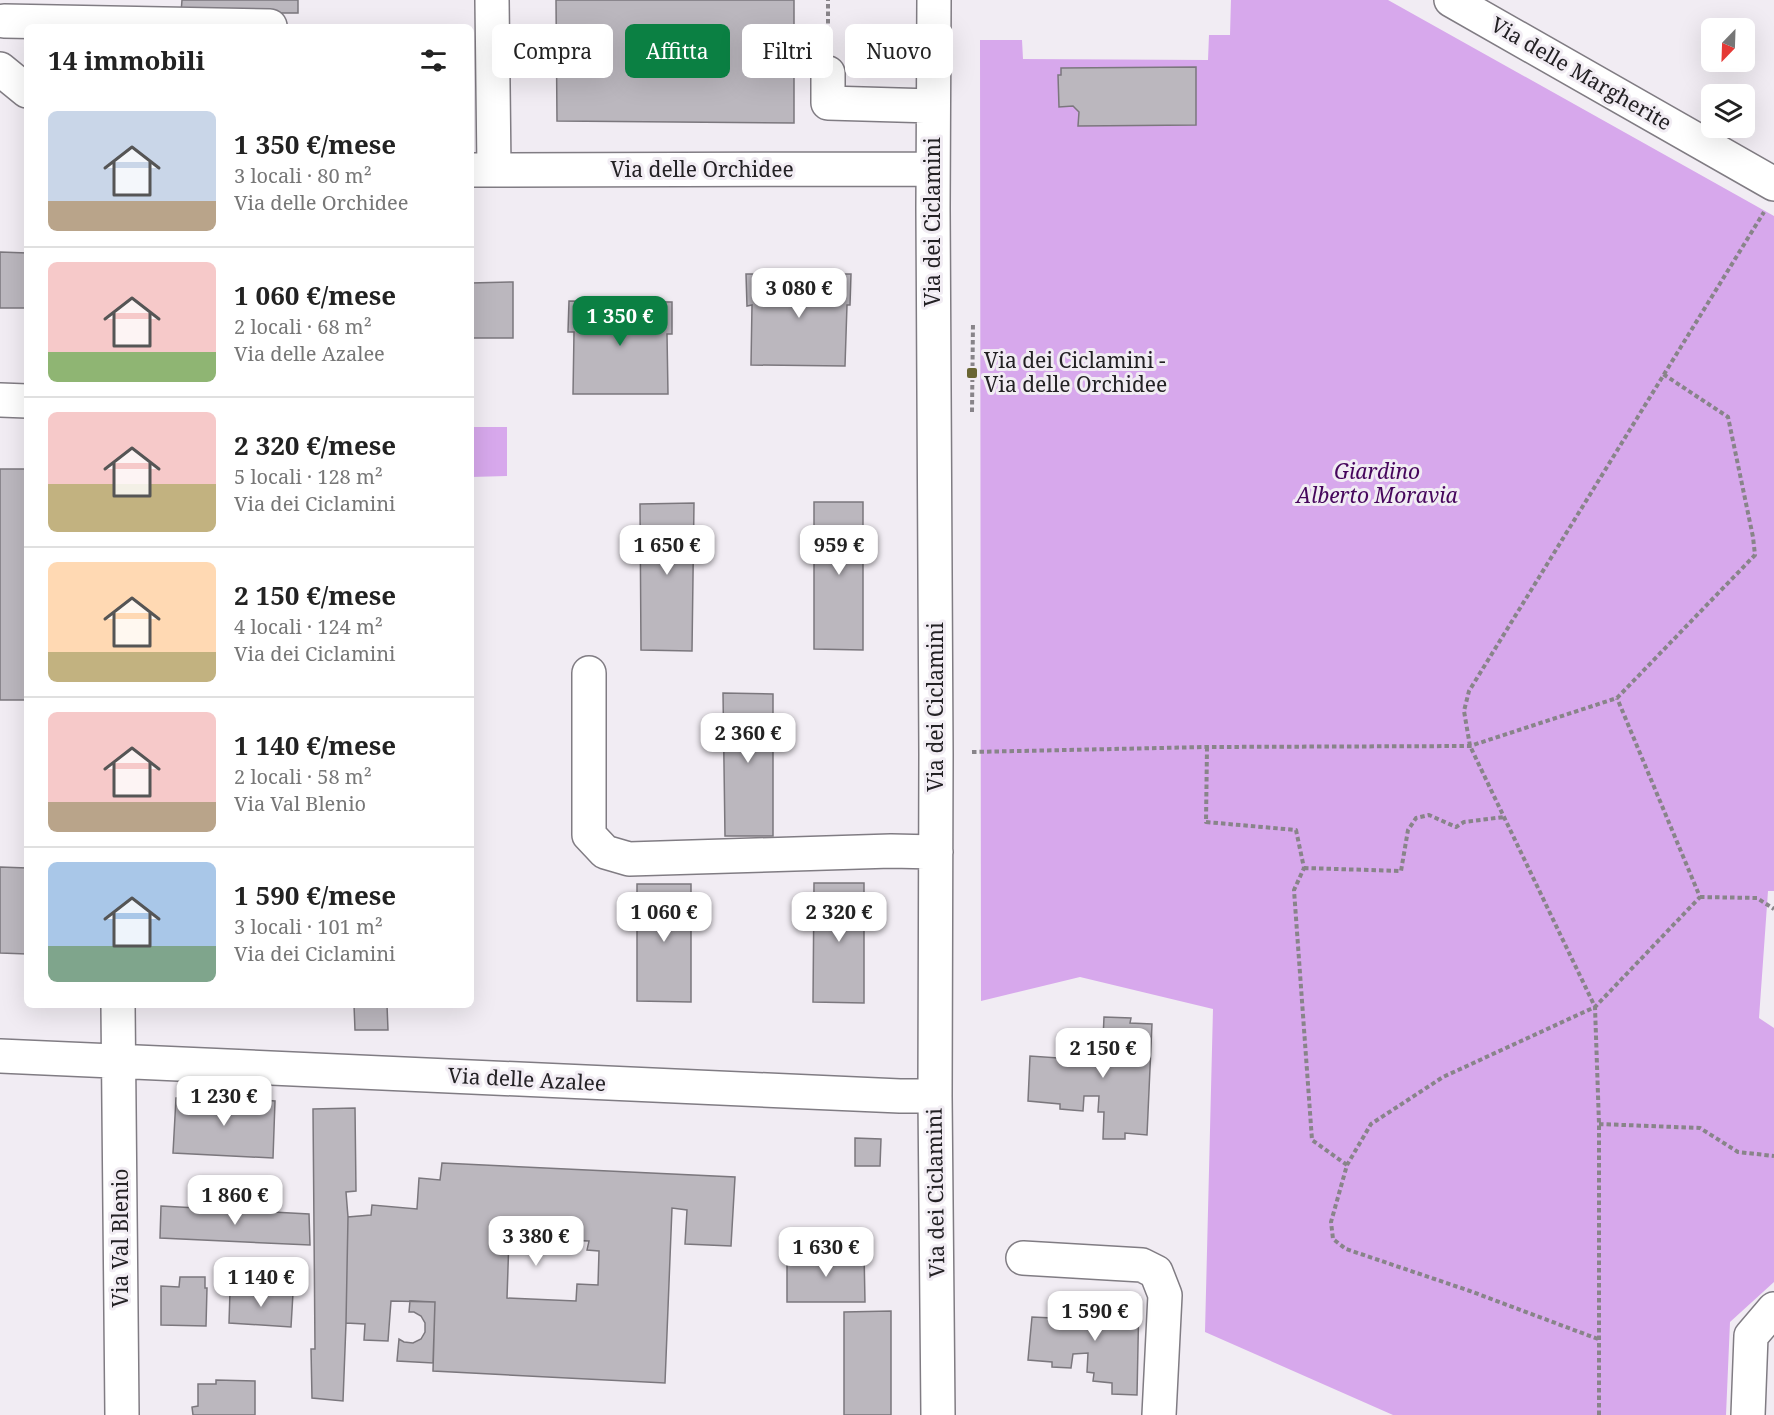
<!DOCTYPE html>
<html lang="it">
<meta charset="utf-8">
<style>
body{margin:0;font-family:"Noto Serif",serif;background:#f2f2f2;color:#222;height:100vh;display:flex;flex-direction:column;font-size:22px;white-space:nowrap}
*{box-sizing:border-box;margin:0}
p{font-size:20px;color:#767676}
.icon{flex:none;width:33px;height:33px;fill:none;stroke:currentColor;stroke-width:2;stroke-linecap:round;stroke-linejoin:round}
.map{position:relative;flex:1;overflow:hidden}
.panel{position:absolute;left:24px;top:24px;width:450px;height:984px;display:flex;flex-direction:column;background:#fff;border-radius:9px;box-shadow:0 6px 24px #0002}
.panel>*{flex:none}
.hud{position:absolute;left:492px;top:24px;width:570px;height:54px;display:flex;gap:12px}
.needle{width:39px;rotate:203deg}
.controls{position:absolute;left:1701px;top:18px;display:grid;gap:12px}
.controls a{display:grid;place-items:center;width:54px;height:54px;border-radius:9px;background:#fff;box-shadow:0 6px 24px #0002;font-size:30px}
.price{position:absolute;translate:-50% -51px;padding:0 14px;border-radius:12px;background:#fff;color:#222;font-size:20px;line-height:39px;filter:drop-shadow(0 2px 3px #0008)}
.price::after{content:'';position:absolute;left:50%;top:36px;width:18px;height:14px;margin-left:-9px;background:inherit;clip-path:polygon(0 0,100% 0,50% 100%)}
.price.on{background:#0b8043;color:#fff}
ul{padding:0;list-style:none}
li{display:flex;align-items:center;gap:18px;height:150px;padding:0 24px}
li+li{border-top:2px solid #e0e0e0}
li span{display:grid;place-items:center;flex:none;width:168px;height:120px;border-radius:9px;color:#555}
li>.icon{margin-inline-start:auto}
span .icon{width:72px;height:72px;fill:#fffc;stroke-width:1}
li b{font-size:26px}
h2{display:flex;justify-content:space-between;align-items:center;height:72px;padding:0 24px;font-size:26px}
.chip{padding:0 21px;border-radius:9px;background:#fff;box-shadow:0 6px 24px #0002;font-size:21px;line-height:54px}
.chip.on{background:#0b8043;color:#fff}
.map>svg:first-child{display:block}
.green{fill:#d7a8ec}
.building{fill:#bbb7be;stroke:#7b777d;stroke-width:1.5;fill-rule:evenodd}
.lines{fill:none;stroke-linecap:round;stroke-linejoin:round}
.minor-casing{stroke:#807c83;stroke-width:36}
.path{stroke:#888489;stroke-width:4;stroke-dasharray:4.5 3;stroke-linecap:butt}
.minor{stroke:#fff;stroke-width:33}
.poi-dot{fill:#696532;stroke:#f1ecf3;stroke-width:2}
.labels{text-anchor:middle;stroke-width:6;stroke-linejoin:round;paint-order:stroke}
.street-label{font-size:21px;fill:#232124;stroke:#f1ecf3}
.poi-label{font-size:21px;fill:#232124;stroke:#f1ecf3;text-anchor:start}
.park-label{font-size:21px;font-style:italic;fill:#46065c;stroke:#f1ecf3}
</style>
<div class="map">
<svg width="1774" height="1415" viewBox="0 0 1774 1415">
<rect width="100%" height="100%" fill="#f1ecf3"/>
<path class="green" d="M 1231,0 L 1388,0 L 1774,216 L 1774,891 L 1768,891 L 1759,1018 L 1774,1028 L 1774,1282 L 1730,1322 L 1726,1415 L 1393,1415 L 1205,1332 L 1213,1009 L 1080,977 L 981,1001 L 980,40 L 1022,40 L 1023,59 L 1208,60 L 1209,35 L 1230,35 Z
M 471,427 L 507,427 L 507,476 L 471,477 Z"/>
<path class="building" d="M 182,0 L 298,0 L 298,13 L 181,13 Z
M 556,0 L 794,0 L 794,123 L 557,121 Z
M 1196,67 L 1196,125 L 1078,126 L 1079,112 L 1073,106 L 1059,107 L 1058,75 L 1061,75 L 1061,68 Z
M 0,252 L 27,253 L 27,308 L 0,308 Z
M 746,274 L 851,274 L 850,305 L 847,305 L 845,366 L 751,365 L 752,305 L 747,306 Z
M 513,282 L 513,338 L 471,338 L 471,283 Z
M 569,301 L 672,302 L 672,334 L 667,334 L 668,394 L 573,394 L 574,332 L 568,332 Z
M 0,469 L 27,469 L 27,700 L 0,700 Z
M 814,502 L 863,502 L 863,650 L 814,649 Z
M 694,503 L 692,651 L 641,650 L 640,504 Z
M 723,693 L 773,694 L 773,836 L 725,836 Z
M 0,867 L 27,868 L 27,954 L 0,953 Z
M 814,883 L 864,883 L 864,1003 L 813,1002 Z
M 637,884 L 691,884 L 691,1002 L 637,1001 Z
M 354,1005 L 387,1005 L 388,1030 L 355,1030 Z
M 1104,1017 L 1131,1018 L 1130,1023 L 1152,1024 L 1147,1135 L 1125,1133 L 1125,1139 L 1103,1139 L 1104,1112 L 1098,1112 L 1099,1096 L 1084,1096 L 1083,1111 L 1060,1109 L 1060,1104 L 1028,1101 L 1030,1056 L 1102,1061 Z
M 194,1095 L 275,1101 L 273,1158 L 173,1153 L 176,1098 L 193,1098 Z
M 355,1108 L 356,1191 L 346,1192 L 348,1217 L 346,1323 L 343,1401 L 312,1398 L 311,1349 L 315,1349 L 313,1109 Z
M 855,1138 L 881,1139 L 880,1166 L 855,1166 Z
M 442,1163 L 735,1177 L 731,1246 L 685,1244 L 687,1210 L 672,1208 L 665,1383 L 433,1371 L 435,1302 L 391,1301 L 388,1341 L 364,1340 L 365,1324 L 346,1323 L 348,1217 L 371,1215 L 372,1205 L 417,1209 L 419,1178 L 440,1180 ZM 509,1238 L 589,1241 L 587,1250 L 599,1251 L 598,1285 L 577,1284 L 576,1301 L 507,1298 Z
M 161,1206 L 309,1214 L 310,1245 L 160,1238 Z
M 864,1252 L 865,1302 L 787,1302 L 787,1254 Z
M 180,1277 L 205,1277 L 205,1288 L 207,1288 L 206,1326 L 161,1325 L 161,1286 L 179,1287 Z
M 230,1291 L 293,1293 L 291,1327 L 229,1323 Z
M 1097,1294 L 1139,1296 L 1137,1395 L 1112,1394 L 1112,1383 L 1093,1381 L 1094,1373 L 1087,1372 L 1088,1353 L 1073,1354 L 1071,1368 L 1052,1367 L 1052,1362 L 1028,1360 L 1032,1317 L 1074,1319 L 1073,1328 L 1089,1329 L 1090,1318 L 1097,1318 Z
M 410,1301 L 435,1302 L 433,1363 L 397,1361 L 399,1339 L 404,1342 L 413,1343 L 421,1339 L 425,1332 L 425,1323 L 421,1316 L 414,1312 L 409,1312 Z
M 891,1311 L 891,1415 L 844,1415 L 844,1312 Z
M 216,1380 L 255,1381 L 255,1415 L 193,1415 L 192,1407 L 198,1406 L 198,1384 L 216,1384 Z"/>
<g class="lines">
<g class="minor-casing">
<path id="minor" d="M 492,0 L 494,170
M 934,0 L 933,208 L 936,754 L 935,1096 L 938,1415
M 1451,0 L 1774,184
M 4,21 L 270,26
M 0,69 L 27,91
M 828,73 L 828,103 L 933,106
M 471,170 L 933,169
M 0,400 L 27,401
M 589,673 L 589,835 L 605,852 L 629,859 L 891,851 L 936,852
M 118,1005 L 122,1415
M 0,1056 L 900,1096 L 935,1096
M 1023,1258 L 1142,1265 L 1156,1272 L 1165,1295 L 1159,1415
M 1748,1415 L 1751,1336 L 1774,1309"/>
</g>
<path class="path" d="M 523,27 L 556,27
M 794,28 L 828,27 L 828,0
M 794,40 L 821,40
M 523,43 L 555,41
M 972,412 L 973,323
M 1207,747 L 1206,822 L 1296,830 L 1304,868 L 1294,890 L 1312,1140 L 1347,1165
M 972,752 L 1207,747 L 1470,746 L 1617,698 L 1755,555 L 1753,537 L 1728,417 L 1663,374
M 1304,868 L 1401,871 L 1408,830 L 1416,818 L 1429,815 L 1456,827 L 1464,822 L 1504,817
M 1700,897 L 1757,898 L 1774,909
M 1599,1124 L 1700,1128 L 1738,1152 L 1774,1156
M 1598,1339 L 1470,1291 L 1346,1249 L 1333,1239 L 1331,1222 L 1347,1165 L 1371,1124 L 1443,1077 L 1595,1007 L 1700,897 L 1617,698
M 1599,1415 L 1599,1124 L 1595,1007 L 1470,746 L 1464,711 L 1469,691 L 1764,212"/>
<use href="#minor" class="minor"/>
</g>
<rect class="poi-dot" x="966" y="367" width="12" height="12" rx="3"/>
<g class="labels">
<g class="street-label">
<text transform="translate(1581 74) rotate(30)" y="7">Via delle Margherite</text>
<text x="702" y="177">Via delle Orchidee</text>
<text transform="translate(933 222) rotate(-90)" y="7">Via dei Ciclamini</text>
<text transform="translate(936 707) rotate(-90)" y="7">Via dei Ciclamini</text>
<text transform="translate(527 1080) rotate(3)" y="7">Via delle Azalee</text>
<text transform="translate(936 1193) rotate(-91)" y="7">Via dei Ciclamini</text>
<text transform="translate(121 1238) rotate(-90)" y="7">Via Val Blenio</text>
</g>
<g class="poi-label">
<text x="984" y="368">Via dei Ciclamini -<tspan x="984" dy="24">Via delle Orchidee</tspan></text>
</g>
<g class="park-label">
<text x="1377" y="479">Giardino<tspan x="1377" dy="24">Alberto Moravia</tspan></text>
</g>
</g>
</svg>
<div class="controls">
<a><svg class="needle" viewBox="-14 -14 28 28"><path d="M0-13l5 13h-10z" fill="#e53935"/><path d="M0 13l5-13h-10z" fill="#767676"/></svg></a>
<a><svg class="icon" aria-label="layers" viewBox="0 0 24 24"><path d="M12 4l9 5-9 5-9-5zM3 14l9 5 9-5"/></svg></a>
</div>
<b class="price" style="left:799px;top:319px">3 080 €</b>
<b class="price on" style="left:620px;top:347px">1 350 €</b>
<b class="price" style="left:667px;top:576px">1 650 €</b>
<b class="price" style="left:839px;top:576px">959 €</b>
<b class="price" style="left:748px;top:764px">2 360 €</b>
<b class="price" style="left:664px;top:943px">1 060 €</b>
<b class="price" style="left:839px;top:943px">2 320 €</b>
<b class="price" style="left:1103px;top:1079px">2 150 €</b>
<b class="price" style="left:224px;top:1127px">1 230 €</b>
<b class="price" style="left:235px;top:1226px">1 860 €</b>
<b class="price" style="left:536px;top:1267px">3 380 €</b>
<b class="price" style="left:826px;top:1278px">1 630 €</b>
<b class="price" style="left:261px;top:1308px">1 140 €</b>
<b class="price" style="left:1095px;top:1342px">1 590 €</b>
<div class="hud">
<a class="chip">Compra</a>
<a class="chip on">Affitta</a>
<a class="chip">Filtri</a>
<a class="chip">Nuovo</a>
</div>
<section class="panel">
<h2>14 immobili<svg class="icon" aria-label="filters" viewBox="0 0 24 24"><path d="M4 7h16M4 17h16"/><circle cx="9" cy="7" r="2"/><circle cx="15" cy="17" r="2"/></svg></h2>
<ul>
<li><span style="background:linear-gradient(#c9d6e8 75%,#b9a48a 0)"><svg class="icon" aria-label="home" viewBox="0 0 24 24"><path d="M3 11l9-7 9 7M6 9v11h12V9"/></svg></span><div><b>1 350 €/mese</b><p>3 locali · 80 m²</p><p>Via delle Orchidee</p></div></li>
<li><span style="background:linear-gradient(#f6c9c9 75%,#8fb573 0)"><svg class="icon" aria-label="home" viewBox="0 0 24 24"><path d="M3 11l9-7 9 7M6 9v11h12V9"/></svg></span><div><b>1 060 €/mese</b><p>2 locali · 68 m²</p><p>Via delle Azalee</p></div></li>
<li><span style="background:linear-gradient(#f6c9c9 60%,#c2b280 0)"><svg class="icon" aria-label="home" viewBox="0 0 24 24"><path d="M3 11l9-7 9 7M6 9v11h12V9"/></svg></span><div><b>2 320 €/mese</b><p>5 locali · 128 m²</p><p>Via dei Ciclamini</p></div></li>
<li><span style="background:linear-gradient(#ffd9b3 75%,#c2b280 0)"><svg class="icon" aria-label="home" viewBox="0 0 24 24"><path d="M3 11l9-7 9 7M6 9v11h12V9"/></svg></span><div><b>2 150 €/mese</b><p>4 locali · 124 m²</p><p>Via dei Ciclamini</p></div></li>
<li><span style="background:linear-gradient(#f6c9c9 75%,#b9a48a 0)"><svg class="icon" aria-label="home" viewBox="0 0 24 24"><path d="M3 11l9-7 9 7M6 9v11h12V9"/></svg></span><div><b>1 140 €/mese</b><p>2 locali · 58 m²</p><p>Via Val Blenio</p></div></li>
<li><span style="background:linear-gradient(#a9c7e8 70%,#7fa58c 0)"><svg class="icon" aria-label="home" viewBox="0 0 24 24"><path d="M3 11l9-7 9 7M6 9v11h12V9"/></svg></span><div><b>1 590 €/mese</b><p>3 locali · 101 m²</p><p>Via dei Ciclamini</p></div></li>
</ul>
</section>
</div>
